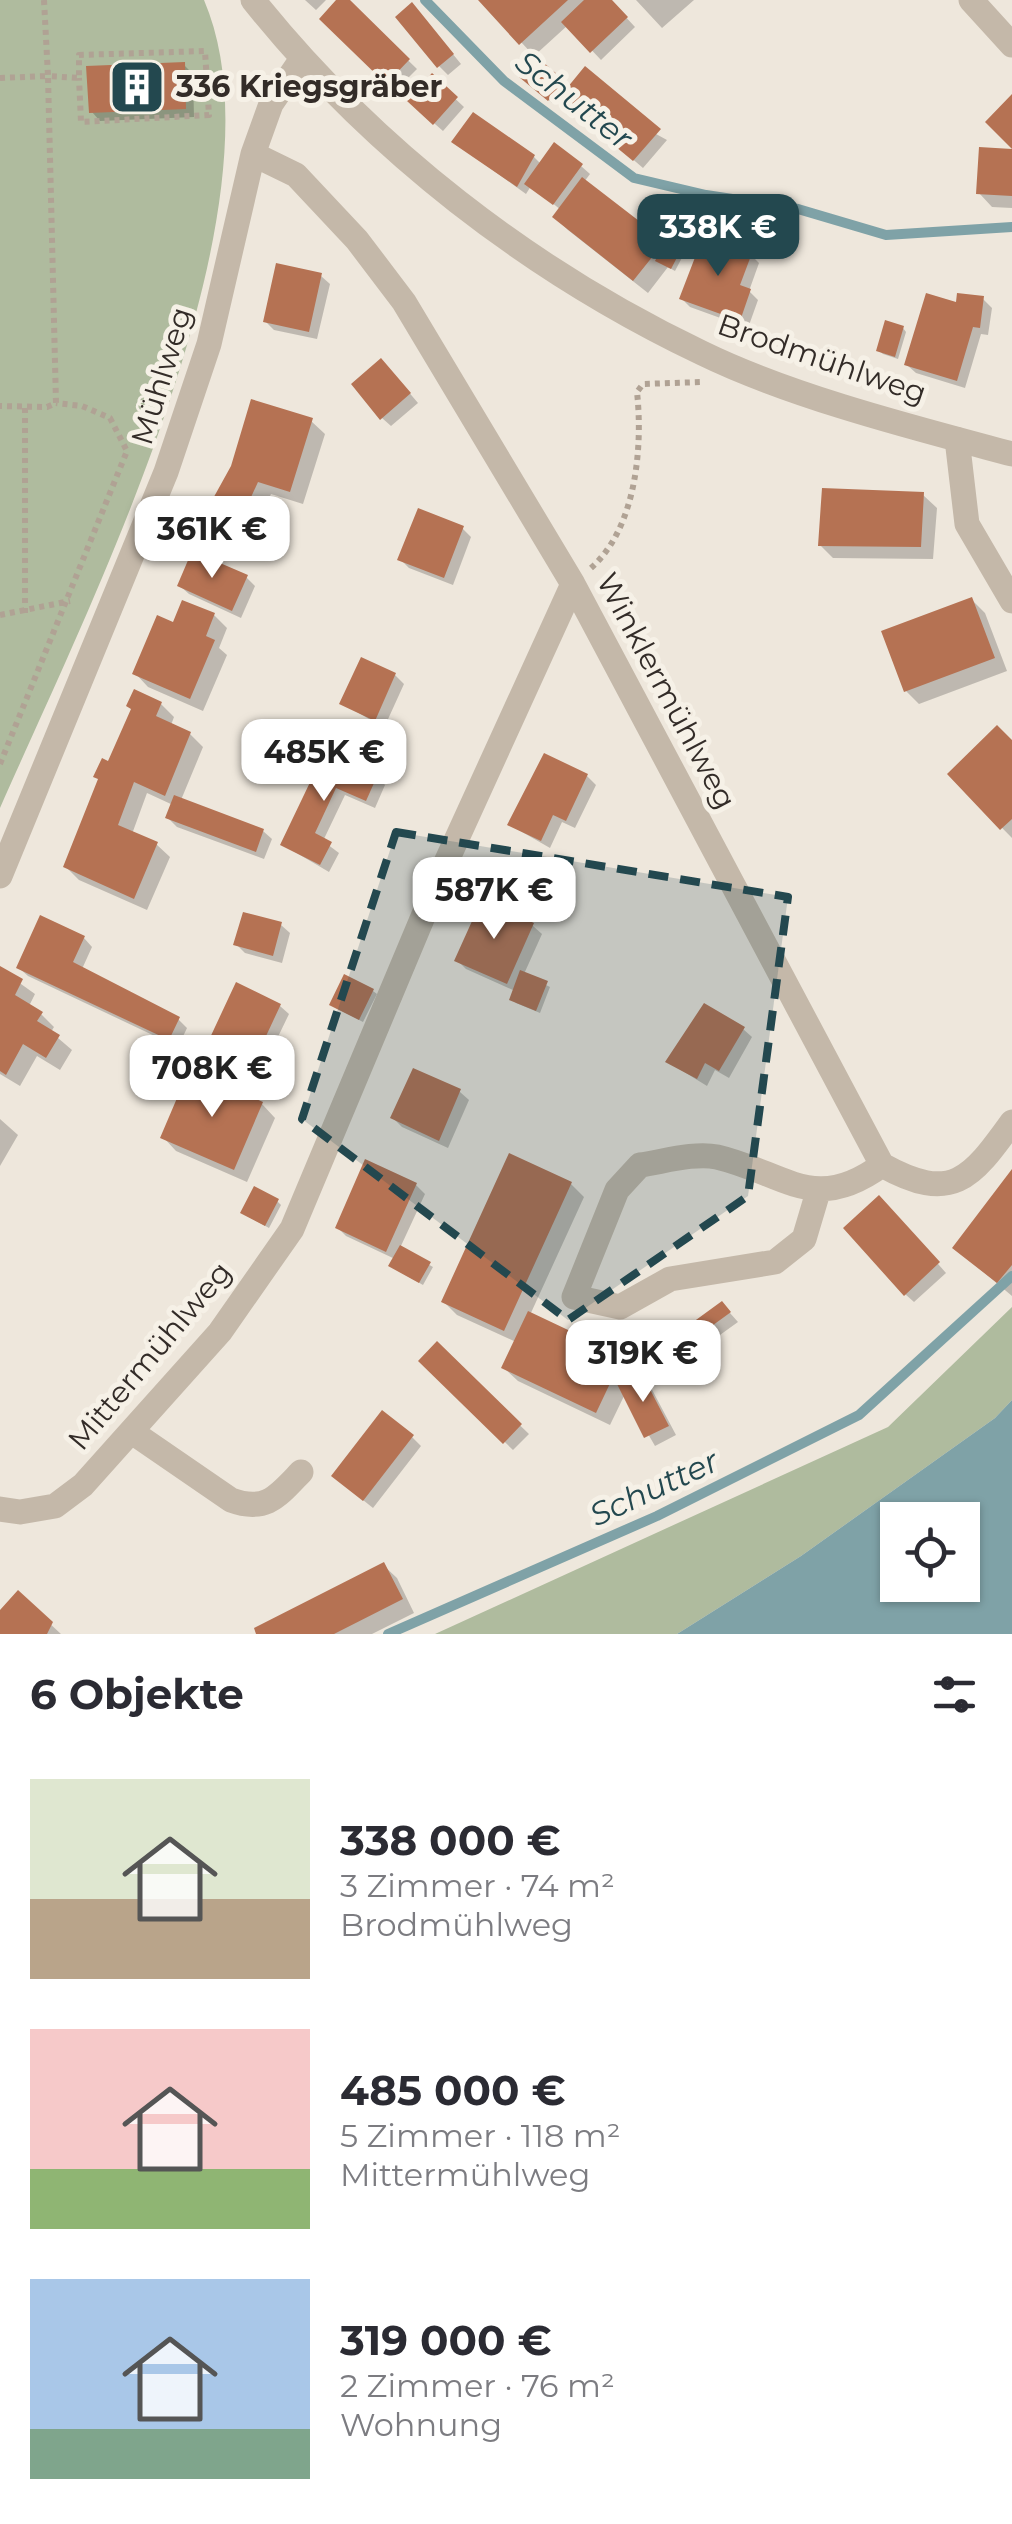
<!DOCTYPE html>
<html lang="de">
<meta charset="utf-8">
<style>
body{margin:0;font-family:Montserrat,sans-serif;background:#f7f7f7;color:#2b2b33;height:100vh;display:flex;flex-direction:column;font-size:38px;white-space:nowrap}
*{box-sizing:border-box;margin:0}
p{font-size:32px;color:#7c7c81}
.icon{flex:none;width:55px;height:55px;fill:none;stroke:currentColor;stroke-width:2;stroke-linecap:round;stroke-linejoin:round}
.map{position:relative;height:1634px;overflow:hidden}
.details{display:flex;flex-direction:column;background:#fff;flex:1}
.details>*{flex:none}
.tools{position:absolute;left:880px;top:1502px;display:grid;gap:20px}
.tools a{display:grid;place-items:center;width:100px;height:100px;border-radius:0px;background:#fff;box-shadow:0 2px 8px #0004;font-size:50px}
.price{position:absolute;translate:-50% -85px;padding:0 22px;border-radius:20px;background:#fff;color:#222;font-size:32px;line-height:65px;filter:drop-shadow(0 2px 5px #0008)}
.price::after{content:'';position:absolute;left:50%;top:60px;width:30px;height:22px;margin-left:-15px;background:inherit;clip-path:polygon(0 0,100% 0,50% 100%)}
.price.on{background:#23484f;color:#fff}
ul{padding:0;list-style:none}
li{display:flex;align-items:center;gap:30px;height:250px;padding:0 30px}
li span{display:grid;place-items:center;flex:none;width:280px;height:200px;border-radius:0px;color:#555}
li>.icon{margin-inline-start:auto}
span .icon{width:120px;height:120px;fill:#fffc;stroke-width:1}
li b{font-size:42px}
h2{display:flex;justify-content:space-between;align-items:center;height:120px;padding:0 30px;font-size:42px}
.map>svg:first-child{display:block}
.green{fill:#afbb9e}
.water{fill:#7fa2a7;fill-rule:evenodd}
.shadow{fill:#0003}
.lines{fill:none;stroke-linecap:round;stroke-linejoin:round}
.stream{stroke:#7fa2a7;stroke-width:10}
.building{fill:#b57253}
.path{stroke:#b0a294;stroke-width:6;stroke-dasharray:5 5;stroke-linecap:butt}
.minor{stroke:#c4b8a9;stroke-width:25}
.marked{fill:#23484f;fill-opacity:0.2;stroke:#23484f;stroke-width:8;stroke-dasharray:20 12;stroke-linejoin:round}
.labels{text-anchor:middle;stroke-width:10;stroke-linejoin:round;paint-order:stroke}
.poi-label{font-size:30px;font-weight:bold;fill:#332c28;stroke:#f6f1e7;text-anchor:start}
.street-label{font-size:30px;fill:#332c28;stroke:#f6f1e7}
.water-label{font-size:32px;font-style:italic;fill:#23484f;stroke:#f6f1e7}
</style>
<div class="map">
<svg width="1012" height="1634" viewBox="0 0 1012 1634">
<rect width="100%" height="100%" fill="#eee7dc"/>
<path class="green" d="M 0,0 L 204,0 C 292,206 86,612 0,808 Z
M 1012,1307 L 1012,1400 L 995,1418 L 801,1556 L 677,1634 L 435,1634 L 888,1427 Z"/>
<path class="water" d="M 1012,1400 L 1012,1634 L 677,1634 L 801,1556 L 995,1418 ZM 898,1520 L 962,1520 L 962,1585 L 898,1585 Z"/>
<path class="shadow" d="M 305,0 L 326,0 L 316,10 Z
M 340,0 L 346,0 L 417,69 L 396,90 L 322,19 Z
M 482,0 L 610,0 L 635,27 L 601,60 L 568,25 L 534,56 Z
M 636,0 L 694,0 L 662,28 Z
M 420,14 L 461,64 L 448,75 L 439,66 Z
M 184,65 L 193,74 L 194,117 L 100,121 L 92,112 Z
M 432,77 L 464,107 L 443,131 L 419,110 Z
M 522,77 L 563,83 L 667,140 L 643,168 L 559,96 L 552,103 Z
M 454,142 L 534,157 L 541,164 L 581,166 L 590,174 L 584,182 L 665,245 L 695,221 L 699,225 L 675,271 L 668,267 L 648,293 L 568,230 L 555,217 L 561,210 L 531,186 L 526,194 Z
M 1012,151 L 1012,208 L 992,207 L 979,193 Z
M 751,255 L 759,263 L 749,291 L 758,300 L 748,328 L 690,307 L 682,299 Z
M 321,276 L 330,284 L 317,339 L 274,330 L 265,321 Z
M 983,299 L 992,308 L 988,335 L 981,334 L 965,388 L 916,373 L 907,365 L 958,306 Z
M 903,328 L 906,332 L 898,359 L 883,354 L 879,351 Z
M 390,370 L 418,403 L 391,426 L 382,418 Z
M 311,421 L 325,434 L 303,504 L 271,494 L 255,530 L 226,517 L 213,504 Z
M 923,495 L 937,508 L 933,559 L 833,558 L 820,545 Z
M 462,528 L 471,537 L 453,585 L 409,568 L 400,559 Z
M 246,577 L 255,586 L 241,618 L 189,594 L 180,586 Z
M 972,600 L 985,613 L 1007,671 L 919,704 L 906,691 Z
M 214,615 L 227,628 L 219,648 L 227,655 L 203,711 L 148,687 L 135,673 L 174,625 Z
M 395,675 L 404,684 L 384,728 L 342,703 Z
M 161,704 L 174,717 L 171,725 L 190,734 L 203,747 L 181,800 L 263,831 L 272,839 L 264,859 L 177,827 L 168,818 L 173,805 L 147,793 L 132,834 L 156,844 L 170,857 L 147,910 L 79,880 L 66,867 L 110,764 Z
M 1012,743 L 1012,838 L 950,775 Z
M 326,754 L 377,776 L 385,785 L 375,808 L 345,795 L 323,841 L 339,853 L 329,872 L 283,845 Z
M 587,776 L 596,785 L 575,828 L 562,822 L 550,848 L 510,825 Z
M 483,903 L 533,926 L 542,934 L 524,974 L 550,987 L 540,1013 L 516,1003 L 512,999 L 515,991 L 466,969 L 457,960 Z
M 281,925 L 290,933 L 282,963 L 245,953 L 236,944 Z
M 84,938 L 92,947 L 82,969 L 178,1019 L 187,1028 L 178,1047 L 28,976 L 19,968 Z
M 0,969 L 35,994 L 29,1006 L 41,1014 L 54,1027 L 51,1032 L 72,1050 L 60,1070 L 37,1056 L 20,1086 L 0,1074 Z
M 373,991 L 377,994 L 363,1022 L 336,1008 Z
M 280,1006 L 289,1014 L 262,1070 L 211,1041 Z
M 743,1029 L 752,1037 L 729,1078 L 715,1070 L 707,1086 L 668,1062 Z
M 460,1092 L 469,1100 L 448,1148 L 402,1127 L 393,1118 Z
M 262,1104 L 275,1118 L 247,1182 L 176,1151 L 163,1137 Z
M 0,1119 L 18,1135 L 0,1166 Z
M 1012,1173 L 1012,1296 L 955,1248 Z
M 571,1184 L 584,1197 L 530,1315 L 622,1358 L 635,1371 L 632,1379 L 641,1375 L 649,1384 L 676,1435 L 655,1446 L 625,1394 L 610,1425 L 518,1381 L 504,1368 L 516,1342 L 457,1315 L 444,1302 Z
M 416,1185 L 425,1194 L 400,1248 L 433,1267 L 423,1285 L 395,1269 L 395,1259 L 346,1236 L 338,1228 Z
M 277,1201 L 281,1205 L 269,1228 L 247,1216 Z
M 888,1207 L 946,1273 L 914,1302 L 905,1294 Z
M 722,1304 L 738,1322 L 660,1378 L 652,1370 Z
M 437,1345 L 529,1434 L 513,1450 L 421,1361 Z
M 412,1437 L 421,1446 L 373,1508 L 343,1484 Z
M 383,1565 L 397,1578 L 414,1613 L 372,1634 L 259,1634 Z
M 18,1594 L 61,1634 L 0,1634 L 0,1614 Z"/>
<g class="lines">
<path class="stream" d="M 425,0 L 504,81 L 634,178 L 706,195 L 798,209 L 886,235 L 1012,227
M 388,1634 L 657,1516 L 859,1415 L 1012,1276"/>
</g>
<path class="building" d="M 336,0 L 350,0 L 410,59 L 386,84 L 319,19 Z
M 478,0 L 568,0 L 519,45 Z
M 584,0 L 612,0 L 628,17 L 590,53 L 561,22 Z
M 412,2 L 454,54 L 437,68 L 395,17 Z
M 536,56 L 565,81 L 548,101 L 519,77 Z
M 185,62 L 186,109 L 89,113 L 86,66 Z
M 585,66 L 661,129 L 633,161 L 558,99 Z
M 432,73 L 458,97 L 433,125 L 407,101 Z
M 1012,94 L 1012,149 L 985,122 Z
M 473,112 L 535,155 L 517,187 L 451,142 Z
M 554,142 L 583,164 L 553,205 L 524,184 Z
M 979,147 L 1012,149 L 1012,196 L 976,194 Z
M 582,177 L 665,241 L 633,281 L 552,217 Z
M 681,211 L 697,219 L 671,269 L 655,261 Z
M 704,234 L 752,253 L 740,285 L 751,289 L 740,321 L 679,299 Z
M 276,263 L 322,273 L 309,332 L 263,322 Z
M 926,293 L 956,302 L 957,293 L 984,296 L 980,328 L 973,327 L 957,381 L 904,365 Z
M 885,320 L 904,326 L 895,357 L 876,351 Z
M 381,358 L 411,393 L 380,420 L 351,384 Z
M 251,399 L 313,418 L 290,492 L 258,482 L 241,519 L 210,504 L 231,466 Z
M 822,488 L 924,492 L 921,547 L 818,546 Z
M 418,508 L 464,526 L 444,578 L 397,560 Z
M 192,551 L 248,575 L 232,611 L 177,586 Z
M 972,597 L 995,658 L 904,692 L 881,631 Z
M 182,600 L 215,613 L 206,636 L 215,640 L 190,699 L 132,674 L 157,615 L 173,622 Z
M 361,657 L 396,673 L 375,721 L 339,704 Z
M 134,689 L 162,702 L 156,716 L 191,732 L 165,796 L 134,782 L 118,825 L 158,842 L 134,899 L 63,867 L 98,779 L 93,777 L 102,758 L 108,761 L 131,709 L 126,706 Z
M 997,725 L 1012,740 L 1012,819 L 1000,830 L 947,774 Z
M 325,751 L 378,774 L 366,801 L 336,788 L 315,833 L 332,842 L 320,865 L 280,845 Z
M 544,753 L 588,774 L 566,821 L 553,815 L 541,841 L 507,825 Z
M 174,795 L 264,829 L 256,852 L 165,818 Z
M 482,899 L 534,923 L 507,984 L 454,961 Z
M 243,912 L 282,922 L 273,956 L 233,945 Z
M 40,915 L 85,936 L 73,962 L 180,1017 L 169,1040 L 16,968 Z
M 0,966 L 23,979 L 15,995 L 43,1012 L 37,1021 L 60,1035 L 46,1058 L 23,1044 L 6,1075 L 0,1071 Z
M 520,970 L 548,981 L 536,1011 L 509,1000 Z
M 344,974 L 374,989 L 359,1020 L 329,1005 Z
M 236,982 L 281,1004 L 253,1064 L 208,1042 Z
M 704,1003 L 745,1027 L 719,1071 L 705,1063 L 697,1079 L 665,1062 Z
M 413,1068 L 461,1089 L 439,1141 L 390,1118 Z
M 189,1070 L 263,1102 L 234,1170 L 160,1138 Z
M 509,1153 L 572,1182 L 504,1331 L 441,1302 Z
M 365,1159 L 417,1183 L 386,1252 L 335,1228 Z
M 1012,1169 L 1012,1265 L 997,1283 L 952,1248 Z
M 254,1186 L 279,1199 L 265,1226 L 240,1213 Z
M 879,1195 L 940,1262 L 904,1296 L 843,1228 Z
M 400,1245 L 431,1262 L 419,1283 L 388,1266 Z
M 722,1301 L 731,1312 L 650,1371 L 641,1360 Z
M 528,1311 L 623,1356 L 596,1413 L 501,1368 Z
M 437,1341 L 522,1424 L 503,1444 L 418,1361 Z
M 641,1372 L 669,1426 L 644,1438 L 617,1384 Z
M 382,1410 L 414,1435 L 363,1501 L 331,1476 Z
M 384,1562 L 403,1599 L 334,1634 L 256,1634 L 254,1628 Z
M 18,1590 L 53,1622 L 47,1634 L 0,1634 L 0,1610 Z"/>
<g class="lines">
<path class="path" d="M 44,0 L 48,76 L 79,78 L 79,55 L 205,51 L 209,115 L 81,122 L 79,78
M 0,78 L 48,76 L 56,403 L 47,407 L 0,406
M 591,568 C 636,528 643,448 637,392 L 643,384 L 701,382
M 25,613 L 25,407
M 0,615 L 70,601
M 0,764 L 127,451 L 110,418 L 82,406 L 56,403"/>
<path class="minor" d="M 253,0 C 372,149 530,271 702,353 C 792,397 915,428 1012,454
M 971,0 L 1012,45
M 253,154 L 296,175 L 357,240 L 404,302 L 573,584 L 882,1165 C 952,1204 971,1179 1012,1122
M 957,439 L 967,524 L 1012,601
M 0,876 L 166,472 L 209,344 L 253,154 L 271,104 L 301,60
M 818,1192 L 804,1239 L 775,1262 L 670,1279 L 620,1307 L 574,1297 L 617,1190 L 640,1165 C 662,1162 695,1152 717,1157 C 785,1173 814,1215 882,1165
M 132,1432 L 231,1500 C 266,1513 278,1496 301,1472
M 0,1509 L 20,1512 L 55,1506 L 83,1485 L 220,1332 L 292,1229 L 443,869 L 573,584"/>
</g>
<path class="marked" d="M 396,832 L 788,897 L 748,1196 L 568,1320 L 302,1119 Z"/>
<defs>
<g id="building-square" transform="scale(2.875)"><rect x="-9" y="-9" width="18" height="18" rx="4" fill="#23484f" stroke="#f6f1e7"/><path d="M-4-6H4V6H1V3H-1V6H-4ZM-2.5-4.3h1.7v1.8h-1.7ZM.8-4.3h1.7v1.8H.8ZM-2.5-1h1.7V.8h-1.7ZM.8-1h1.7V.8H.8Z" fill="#fff"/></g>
</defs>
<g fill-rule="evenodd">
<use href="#building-square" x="137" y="87"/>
</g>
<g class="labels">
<g class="poi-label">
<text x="176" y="97">336 Kriegsgräber</text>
</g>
<g class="street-label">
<text transform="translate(822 359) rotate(19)" y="10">Brodmühlweg</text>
<text transform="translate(162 376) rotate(-73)" y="10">Mühlweg</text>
<text transform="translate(666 691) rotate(62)" y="10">Winklermühlweg</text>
<text transform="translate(150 1356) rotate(-50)" y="10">Mittermühlweg</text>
</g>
<g class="water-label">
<text transform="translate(574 100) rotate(38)" y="11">Schutter</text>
<text transform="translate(654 1488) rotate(-25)" y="11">Schutter</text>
</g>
</g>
</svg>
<div class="tools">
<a><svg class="icon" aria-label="locate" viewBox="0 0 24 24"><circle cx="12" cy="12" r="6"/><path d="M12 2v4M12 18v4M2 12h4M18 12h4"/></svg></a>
</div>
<b class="price on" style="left:718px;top:279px">338K €</b>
<b class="price" style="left:212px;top:581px">361K €</b>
<b class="price" style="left:324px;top:804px">485K €</b>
<b class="price" style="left:494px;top:942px">587K €</b>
<b class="price" style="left:212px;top:1120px">708K €</b>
<b class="price" style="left:643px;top:1405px">319K €</b>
</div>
<section class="details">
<h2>6 Objekte<svg class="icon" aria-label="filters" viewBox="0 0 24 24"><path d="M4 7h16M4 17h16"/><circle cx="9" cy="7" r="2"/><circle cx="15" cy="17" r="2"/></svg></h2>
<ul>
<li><span style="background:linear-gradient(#dfe7d0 60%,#b9a48a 0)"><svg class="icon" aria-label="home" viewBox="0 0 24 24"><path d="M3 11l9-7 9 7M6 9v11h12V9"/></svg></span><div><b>338 000 €</b><p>3 Zimmer · 74 m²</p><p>Brodmühlweg</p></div></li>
<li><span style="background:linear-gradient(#f6c9c9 70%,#8fb573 0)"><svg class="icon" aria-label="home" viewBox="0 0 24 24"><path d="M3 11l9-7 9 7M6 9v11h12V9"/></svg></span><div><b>485 000 €</b><p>5 Zimmer · 118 m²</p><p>Mittermühlweg</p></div></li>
<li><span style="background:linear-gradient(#a9c7e8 75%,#7fa58c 0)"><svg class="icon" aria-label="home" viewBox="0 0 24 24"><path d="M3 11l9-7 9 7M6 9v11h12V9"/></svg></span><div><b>319 000 €</b><p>2 Zimmer · 76 m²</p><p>Wohnung</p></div></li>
</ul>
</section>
